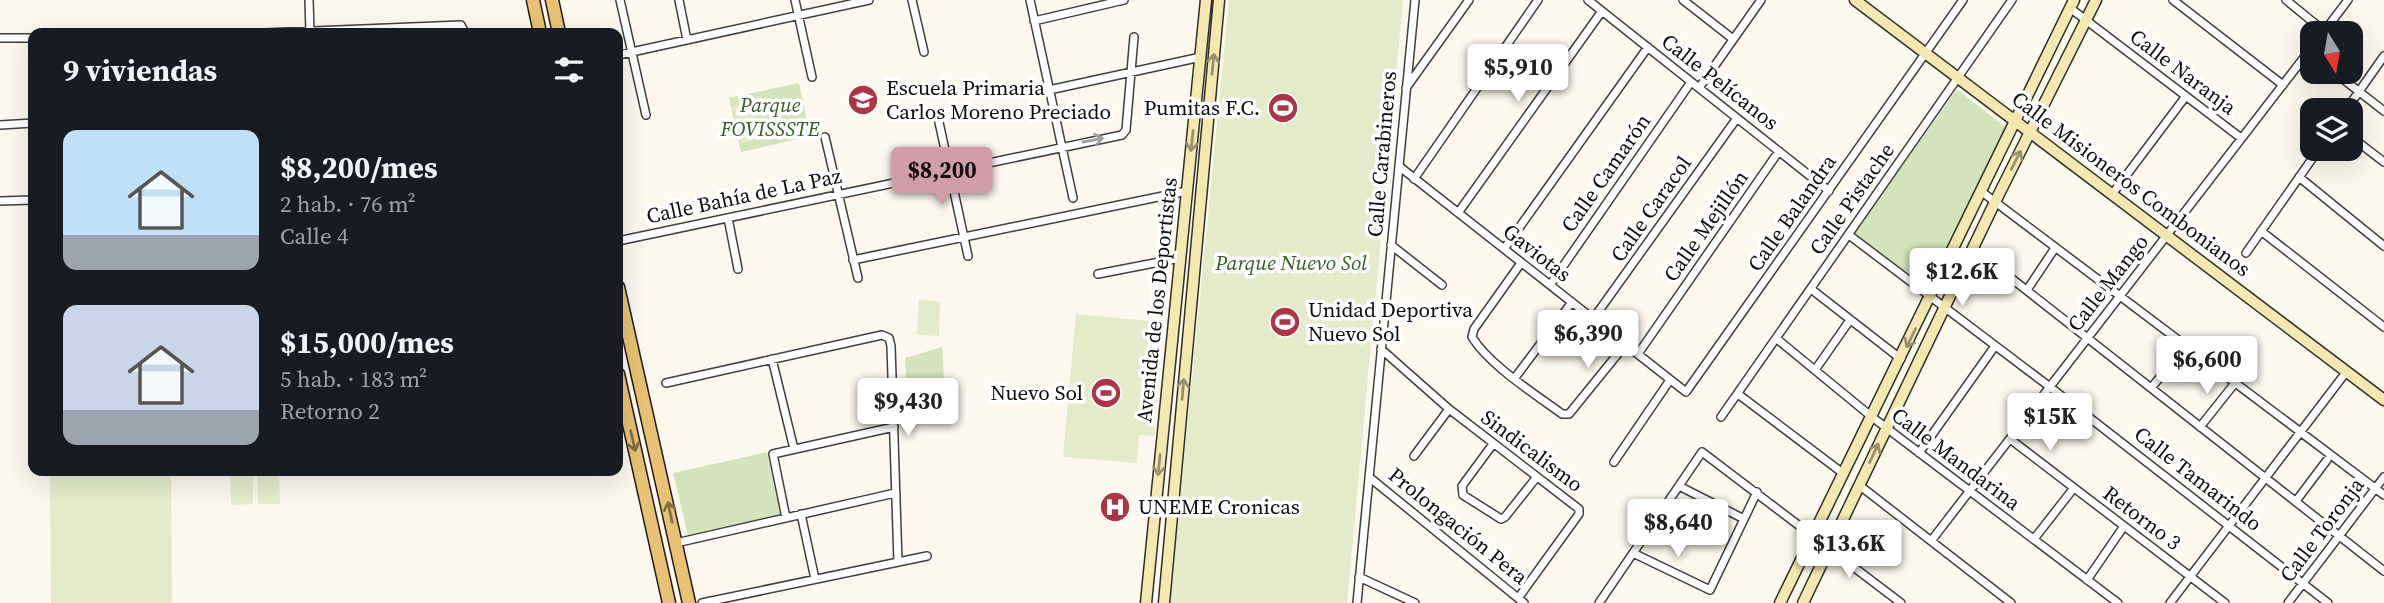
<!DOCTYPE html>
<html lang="es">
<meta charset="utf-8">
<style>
body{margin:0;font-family:"Source Serif 4",serif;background:#242831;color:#f1f3f6;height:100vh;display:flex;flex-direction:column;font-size:26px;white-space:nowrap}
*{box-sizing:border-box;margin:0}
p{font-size:23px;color:#9ea1a6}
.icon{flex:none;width:38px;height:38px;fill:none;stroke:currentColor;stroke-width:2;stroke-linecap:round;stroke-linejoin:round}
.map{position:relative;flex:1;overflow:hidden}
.drawer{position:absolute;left:28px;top:28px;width:595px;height:448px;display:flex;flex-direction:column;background:#171b24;border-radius:14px;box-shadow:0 7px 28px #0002}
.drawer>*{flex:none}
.needle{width:46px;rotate:169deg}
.controls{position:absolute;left:2300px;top:21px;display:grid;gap:14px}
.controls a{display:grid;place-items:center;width:63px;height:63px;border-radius:14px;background:#171b24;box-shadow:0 7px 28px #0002;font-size:35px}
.price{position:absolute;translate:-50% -60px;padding:0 16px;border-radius:7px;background:#fff;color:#222;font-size:23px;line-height:46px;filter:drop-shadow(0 2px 4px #0008)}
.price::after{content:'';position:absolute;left:50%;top:42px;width:21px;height:16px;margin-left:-10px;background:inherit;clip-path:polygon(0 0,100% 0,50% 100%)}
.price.selected{background:#d29ea6;color:#111}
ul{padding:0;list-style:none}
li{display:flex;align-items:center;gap:21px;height:175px;padding:0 35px}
li span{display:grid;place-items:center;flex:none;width:196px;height:140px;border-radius:14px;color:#555}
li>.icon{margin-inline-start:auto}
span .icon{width:84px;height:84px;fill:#fffc;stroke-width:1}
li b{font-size:30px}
h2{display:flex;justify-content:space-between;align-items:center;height:84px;padding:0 35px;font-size:30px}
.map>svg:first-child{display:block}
.green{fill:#d3e3bb}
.pitch{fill:#e3ebcb}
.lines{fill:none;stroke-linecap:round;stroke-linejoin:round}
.street-casing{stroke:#3f3f3f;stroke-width:10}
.secondary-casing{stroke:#2e2e2e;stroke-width:13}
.primary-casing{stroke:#1d1d1d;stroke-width:15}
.street{stroke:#fff;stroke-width:7}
.secondary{stroke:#f5e8af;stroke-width:10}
.primary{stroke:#e8c272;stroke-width:12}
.oneway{stroke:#98906e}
.oneway2{stroke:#9e9e9e}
.oneway3{stroke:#857044}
.labels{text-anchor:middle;stroke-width:7;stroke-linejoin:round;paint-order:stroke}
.street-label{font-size:21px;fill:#0c0c0c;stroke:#fff}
.poi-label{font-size:21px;fill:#0c0c0c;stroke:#fff;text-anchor:start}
.park-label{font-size:21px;font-style:italic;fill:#345c24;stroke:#fff}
</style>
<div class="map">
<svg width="2384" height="603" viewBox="0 0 2384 603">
<rect width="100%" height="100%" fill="#fdf8ed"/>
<path class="green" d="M 799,83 L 810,136 L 741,152 L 729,98 Z
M 1957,89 L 2005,127 L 1929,292 L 1854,234 Z
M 942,347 L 946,406 L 908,409 L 905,358 Z
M 767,452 L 780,514 L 688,535 L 673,473 Z"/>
<path class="pitch" d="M 1229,0 L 1403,0 L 1347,603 L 1170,603 Z
M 754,102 L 761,138 L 741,143 L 732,106 Z
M 919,300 L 940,301 L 939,336 L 917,335 Z
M 1076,314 L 1150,321 L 1147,352 L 1162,354 L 1154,436 L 1139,435 L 1137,463 L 1063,457 Z
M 50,471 L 68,471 L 67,474 L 104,473 L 104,471 L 114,471 L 114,473 L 168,471 L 171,477 L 172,603 L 51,603 Z
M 230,471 L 253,471 L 253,504 L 231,505 Z
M 257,471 L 279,471 L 280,504 L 258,504 Z"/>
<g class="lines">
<g class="street-casing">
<path id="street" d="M 309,0 L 310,33
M 620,0 L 646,115
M 679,0 L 687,40
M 795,0 L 812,77
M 912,0 L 924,52
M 1030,0 L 1073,198
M 1588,0 L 1829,191
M 1683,0 L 1733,39
M 2173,0 L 2283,85
M 2286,0 L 2324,31
M 2070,8 L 2241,138
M 1034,21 L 1124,0
M 264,33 L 461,25 L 465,33
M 2323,33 L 2348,0
M 0,38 L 33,38
M 618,55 L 869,0
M 2334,72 L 2384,111
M 1406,88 L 1469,0
M 1699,88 L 1761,0
M 1049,90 L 1201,57
M 2346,110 L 2384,56
M 937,113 L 968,256
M 0,125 L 33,123
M 2350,136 L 2384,162
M 825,137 L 858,278
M 1400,167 L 1686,392 L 1963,0
M 2299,177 L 2384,246
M 1414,179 L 1538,0
M 1982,192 L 2384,495
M 2113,193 L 2186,96
M 0,201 L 33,200
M 1458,213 L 1602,11
M 728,218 L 738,269
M 2261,231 L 2384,327
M 1849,235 L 2050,387 L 2328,603
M 618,241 L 1122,135 L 1126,130 L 1134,37
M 1391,245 L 1442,285
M 1504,249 L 1648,47
M 1974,249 L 2384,571
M 2246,253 L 2319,149
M 853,260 L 1187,191
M 1521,263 L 1474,329 L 1472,337 C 1489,365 1535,394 1562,414 L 1569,414 L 1625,345
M 1098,274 L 1180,258
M 1550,285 L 1691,82
M 1811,289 L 1901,359
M 2027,290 L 2055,248
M 1593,319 L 1737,118
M 1777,339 L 1872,417 L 2118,603
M 1381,349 L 1449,409 L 1579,509 L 1579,514 L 1519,597
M 1638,354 L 1779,151
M 772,359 L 794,449
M 1815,370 L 1850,320
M 1514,379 L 1572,302
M 666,383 L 882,335 L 889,338 L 891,346 L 898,562
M 2151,388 L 2186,346
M 1738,394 L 1844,474
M 1721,417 L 2012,0
M 2200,427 L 2235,383
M 2010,439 L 2225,603
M 1493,444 L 1462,486 L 1463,495 L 1501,519 L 1505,517 L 1536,478
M 1919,453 L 1995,346
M 1414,456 L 1449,409
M 1614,462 L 1670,380
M 1369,477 L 1524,603
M 1859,485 L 2011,603
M 1679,486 L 1744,519
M 2296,501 L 2327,460
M 801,514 L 815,579
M 786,518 L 773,454 L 894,427
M 2034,539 L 2073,489
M 1931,541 L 2312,47
M 676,543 L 895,493
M 1633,553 L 1710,590 L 1757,492
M 1359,577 L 1415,603
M 2087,580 L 2124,526
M 702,603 L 927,556
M 1357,603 L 1415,0
M 1599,603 L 1702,452 L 1901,603
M 2170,603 L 2347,371
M 2288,603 L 2384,477"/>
</g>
<g class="secondary-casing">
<path id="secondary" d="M 1855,0 L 2384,400
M 1146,603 L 1206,0
M 1164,603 L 1219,0
M 1780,603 L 2074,0
M 1803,603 L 1995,202 L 2096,0"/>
</g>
<g class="primary-casing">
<path id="primary" d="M 533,0 L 540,33
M 552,0 L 559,33
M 618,287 L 689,603
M 618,374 L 669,603"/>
</g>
<use href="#street" class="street"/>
<use href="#secondary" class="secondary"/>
<use href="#primary" class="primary"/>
</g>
<defs><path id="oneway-shaft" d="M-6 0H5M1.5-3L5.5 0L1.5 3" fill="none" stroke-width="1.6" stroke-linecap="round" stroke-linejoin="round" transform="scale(1.75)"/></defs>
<g class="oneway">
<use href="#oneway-shaft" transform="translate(1213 64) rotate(-84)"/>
<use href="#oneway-shaft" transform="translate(1192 141) rotate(96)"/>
<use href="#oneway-shaft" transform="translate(2016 160) rotate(-63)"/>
<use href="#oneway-shaft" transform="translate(1911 338) rotate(116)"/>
<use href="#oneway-shaft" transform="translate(1183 389) rotate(-85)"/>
<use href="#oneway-shaft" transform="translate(1874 453) rotate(-65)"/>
<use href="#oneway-shaft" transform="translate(1159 465) rotate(96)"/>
</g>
<use class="oneway2" href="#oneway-shaft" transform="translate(1093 140) rotate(-11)"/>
<g class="oneway3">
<use href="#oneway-shaft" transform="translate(633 441) rotate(77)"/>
<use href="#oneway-shaft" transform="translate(670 512) rotate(-102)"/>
</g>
<defs>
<g id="school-disc" transform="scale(1.575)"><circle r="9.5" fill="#ab3544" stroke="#fff"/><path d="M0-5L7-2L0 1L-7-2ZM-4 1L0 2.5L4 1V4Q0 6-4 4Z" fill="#fff"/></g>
<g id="stadium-disc" transform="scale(1.575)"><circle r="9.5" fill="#ab3544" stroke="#fff"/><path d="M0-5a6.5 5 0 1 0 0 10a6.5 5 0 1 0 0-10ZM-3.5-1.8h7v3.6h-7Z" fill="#fff"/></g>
<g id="hospital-disc" transform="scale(1.575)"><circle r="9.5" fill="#ab3544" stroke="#fff"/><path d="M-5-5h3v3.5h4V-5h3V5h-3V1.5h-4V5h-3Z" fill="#fff"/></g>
</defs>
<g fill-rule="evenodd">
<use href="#school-disc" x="863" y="100"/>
<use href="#stadium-disc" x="1283" y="108"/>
<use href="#stadium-disc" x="1285" y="322"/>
<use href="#stadium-disc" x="1106" y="393"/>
<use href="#hospital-disc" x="1115" y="507"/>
</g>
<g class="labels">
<g class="street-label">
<text transform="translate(2183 72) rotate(37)" y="7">Calle Naranja</text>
<text transform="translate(1720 82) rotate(38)" y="7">Calle Pelícanos</text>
<text transform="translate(1382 154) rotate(-85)" y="7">Calle Carabineros</text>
<text transform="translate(1606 173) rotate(-55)" y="7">Calle Camarón</text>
<text transform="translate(2131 184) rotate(37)" y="7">Calle Misioneros Combonianos</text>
<text transform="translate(744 196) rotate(-12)" y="7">Calle Bahía de La Paz</text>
<text transform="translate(1852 199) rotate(-55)" y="7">Calle Pistache</text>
<text transform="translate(1651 209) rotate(-55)" y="7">Calle Caracol</text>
<text transform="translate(1792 213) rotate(-55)" y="7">Calle Balandra</text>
<text transform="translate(1706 226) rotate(-55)" y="7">Calle Mejillón</text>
<text transform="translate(1537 253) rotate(38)" y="7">Gaviotas</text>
<text transform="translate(2108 283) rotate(-52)" y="7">Calle Mango</text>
<text transform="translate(1157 300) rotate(-84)" y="7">Avenida de los Deportistas</text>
<text transform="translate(1532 451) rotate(37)" y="7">Sindicalismo</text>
<text transform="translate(1956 459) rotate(37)" y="7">Calle Mandarina</text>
<text transform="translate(2198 479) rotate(38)" y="7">Calle Tamarindo</text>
<text transform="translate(2142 518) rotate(37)" y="7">Retorno 3</text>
<text transform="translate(1458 526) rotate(39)" y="7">Prolongación Pera</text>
<text transform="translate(2322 530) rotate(-53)" y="7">Calle Toronja</text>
</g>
<g class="poi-label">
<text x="886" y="95">Escuela Primaria<tspan x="886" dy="24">Carlos Moreno Preciado</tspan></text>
<text x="1260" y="115" text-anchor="end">Pumitas F.C.</text>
<text x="1308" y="317">Unidad Deportiva<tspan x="1308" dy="24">Nuevo Sol</tspan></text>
<text x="1083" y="400" text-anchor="end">Nuevo Sol</text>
<text x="1138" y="514">UNEME Cronicas</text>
</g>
<g class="park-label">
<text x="770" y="112">Parque<tspan x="770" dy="24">FOVISSSTE</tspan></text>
<text x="1291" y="270">Parque Nuevo Sol</text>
</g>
</g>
</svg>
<div class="controls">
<a><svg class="needle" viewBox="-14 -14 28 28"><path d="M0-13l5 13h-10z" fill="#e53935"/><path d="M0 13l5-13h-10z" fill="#9ea1a6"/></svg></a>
<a><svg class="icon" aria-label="layers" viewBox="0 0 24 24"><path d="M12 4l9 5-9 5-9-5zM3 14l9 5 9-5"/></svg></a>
</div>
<b class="price" style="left:1518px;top:104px">$5,910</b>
<b class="price selected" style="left:942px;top:207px">$8,200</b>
<b class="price" style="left:1962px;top:308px">$12.6K</b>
<b class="price" style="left:1588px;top:370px">$6,390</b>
<b class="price" style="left:2207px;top:396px">$6,600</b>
<b class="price" style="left:908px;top:438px">$9,430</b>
<b class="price" style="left:2050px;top:453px">$15K</b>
<b class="price" style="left:1678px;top:559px">$8,640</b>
<b class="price" style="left:1849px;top:580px">$13.6K</b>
<section class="drawer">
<h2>9 viviendas<svg class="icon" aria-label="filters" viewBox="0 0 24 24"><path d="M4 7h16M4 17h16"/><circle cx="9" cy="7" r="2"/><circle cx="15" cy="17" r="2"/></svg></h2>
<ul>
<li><span style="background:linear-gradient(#bfe0f5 75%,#9aa5b1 0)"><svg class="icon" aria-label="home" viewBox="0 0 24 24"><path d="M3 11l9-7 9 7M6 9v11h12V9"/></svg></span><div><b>$8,200/mes</b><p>2 hab. · 76 m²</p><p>Calle 4</p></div></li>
<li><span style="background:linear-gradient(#c9d6e8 75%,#9aa5b1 0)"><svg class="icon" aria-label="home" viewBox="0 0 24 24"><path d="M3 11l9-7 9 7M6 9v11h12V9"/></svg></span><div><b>$15,000/mes</b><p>5 hab. · 183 m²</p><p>Retorno 2</p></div></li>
</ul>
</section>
</div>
